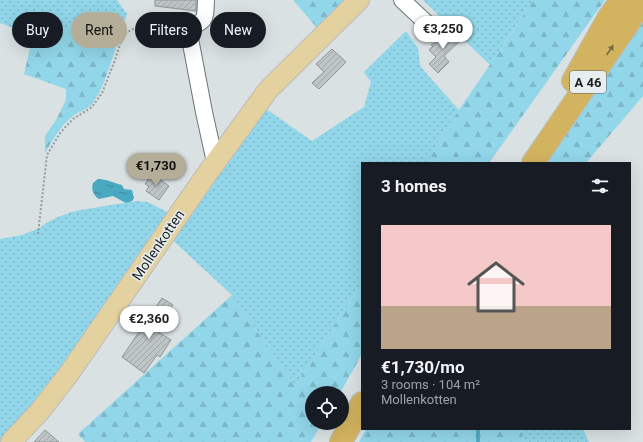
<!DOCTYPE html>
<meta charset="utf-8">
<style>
body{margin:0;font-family:Roboto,sans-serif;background:#242831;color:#f1f3f6;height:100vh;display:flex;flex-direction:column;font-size:15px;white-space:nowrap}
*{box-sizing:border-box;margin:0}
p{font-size:13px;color:#9ea1a6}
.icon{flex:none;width:22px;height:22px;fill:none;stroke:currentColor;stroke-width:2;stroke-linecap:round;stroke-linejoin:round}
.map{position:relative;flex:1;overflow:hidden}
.details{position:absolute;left:361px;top:162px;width:270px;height:268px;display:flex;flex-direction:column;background:#171b24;border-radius:0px;box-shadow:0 4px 16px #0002}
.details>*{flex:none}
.guide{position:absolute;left:12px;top:12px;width:289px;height:36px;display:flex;gap:8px}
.fabs{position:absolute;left:305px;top:386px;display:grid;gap:8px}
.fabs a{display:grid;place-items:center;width:44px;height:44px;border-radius:50%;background:#171b24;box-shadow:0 4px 16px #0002;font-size:20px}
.price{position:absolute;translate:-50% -34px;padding:0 9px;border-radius:14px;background:#fff;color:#222;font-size:13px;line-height:26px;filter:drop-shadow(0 1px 2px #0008)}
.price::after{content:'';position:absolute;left:50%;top:24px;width:12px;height:9px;margin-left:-6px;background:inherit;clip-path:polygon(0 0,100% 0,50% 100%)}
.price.on{background:#b4ad98;color:#111}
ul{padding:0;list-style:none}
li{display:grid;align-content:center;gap:8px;height:212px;padding:0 20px}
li+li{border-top:1px solid #363941}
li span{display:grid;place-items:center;height:124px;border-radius:0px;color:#555}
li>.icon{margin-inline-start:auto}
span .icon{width:72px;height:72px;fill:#fffc;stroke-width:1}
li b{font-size:17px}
h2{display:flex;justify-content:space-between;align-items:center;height:48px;padding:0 20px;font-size:17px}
.tag{padding:0 14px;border-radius:18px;background:#171b24;box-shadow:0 4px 16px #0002;font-size:14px;line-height:36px}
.tag.on{background:#b4ad98;color:#111}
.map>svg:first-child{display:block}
.grass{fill:url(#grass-dots)}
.forest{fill:url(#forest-firs)}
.water{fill:url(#water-ripples)}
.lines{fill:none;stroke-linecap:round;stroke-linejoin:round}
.stream{stroke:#49a9c1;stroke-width:3.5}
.building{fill:url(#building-hatch);stroke:#8f9698}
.minor-casing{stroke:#6f7577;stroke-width:18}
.major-casing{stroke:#bcbcbc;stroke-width:22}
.highway-casing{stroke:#bcbcbc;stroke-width:24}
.path{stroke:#959b9d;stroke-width:2;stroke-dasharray:2 2;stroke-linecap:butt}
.minor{stroke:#fff;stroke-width:16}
.major{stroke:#e4d1a0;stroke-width:20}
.highway{stroke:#d2b360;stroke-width:22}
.oneway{fill:#786a40}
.labels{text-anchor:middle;stroke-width:3;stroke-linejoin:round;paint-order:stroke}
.shield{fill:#e6eef0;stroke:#5a5e5f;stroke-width:1}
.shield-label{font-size:13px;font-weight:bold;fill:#1e2021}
.street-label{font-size:14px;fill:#1e2021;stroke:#e6eef0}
</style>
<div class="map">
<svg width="643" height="442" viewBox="0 0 643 442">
<defs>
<pattern id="grass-dots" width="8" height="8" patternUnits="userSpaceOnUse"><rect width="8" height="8" fill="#91d6e9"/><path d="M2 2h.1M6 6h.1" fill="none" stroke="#7db7c8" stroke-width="1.8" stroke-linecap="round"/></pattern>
<pattern id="forest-firs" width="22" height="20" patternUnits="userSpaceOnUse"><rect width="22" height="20" fill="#91d6e9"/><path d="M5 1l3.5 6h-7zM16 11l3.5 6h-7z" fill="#7db7c8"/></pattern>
<pattern id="water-ripples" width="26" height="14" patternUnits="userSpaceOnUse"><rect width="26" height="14" fill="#49a9c1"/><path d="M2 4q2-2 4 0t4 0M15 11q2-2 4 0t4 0" fill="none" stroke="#3c899c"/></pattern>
<pattern id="building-hatch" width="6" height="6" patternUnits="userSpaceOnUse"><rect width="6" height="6" fill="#bec5c7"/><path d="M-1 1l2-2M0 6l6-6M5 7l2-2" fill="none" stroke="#a3a9ab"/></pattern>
</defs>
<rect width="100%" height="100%" fill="#d9e1e3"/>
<path class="grass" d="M 0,0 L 117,0 L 127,14 L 121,31 L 81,26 L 29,34 L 0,23 Z
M 423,0 L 533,0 L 490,65 Z
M 406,31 L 418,48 L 420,65 L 426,73 L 459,110 L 441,136 L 428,163 L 362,163 L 362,282 L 295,386 L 232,295 L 168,236 L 263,107 L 312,141 L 364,107 L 371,82 L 364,72 Z
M 136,201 L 148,202 L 171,214 L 27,418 L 0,442 L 0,239 L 22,235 L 40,228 L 46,223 L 60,216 L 75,211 Z
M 521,429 L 583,429 L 589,442 L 524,442 Z"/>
<path class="forest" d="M 293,0 L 349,0 L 318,29 Z
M 533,0 L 605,0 L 489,163 L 428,163 L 441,136 L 509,37 Z
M 643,17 L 643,96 L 586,163 L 539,163 Z
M 81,26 L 121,30 C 114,52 105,89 91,105 C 86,110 78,112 73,116 C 60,126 53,140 45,153 L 45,136 L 56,120 L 66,100 L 66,89 L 24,74 L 32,39 L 30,34 Z
M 362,282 L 362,354 L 340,393 L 312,393 L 312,423 L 322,423 L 311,442 L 85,442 L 78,434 L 232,295 L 295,386 Z
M 366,429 L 521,429 L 524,442 L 359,442 Z"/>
<path class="water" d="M 98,179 C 107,179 113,183 122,185 L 124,189 L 132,190 L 134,198 L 132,201 L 126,203 L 113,196 L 99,199 C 93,195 91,189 93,183 Z"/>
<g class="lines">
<path class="stream" d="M 478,442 L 478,429"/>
</g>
<path class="building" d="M 155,0 L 196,0 L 196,11 L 155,6 Z
M 450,28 L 461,40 L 444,56 L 449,62 L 438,73 L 429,64 L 436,57 L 429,50 L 433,46 L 431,45 L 442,38 Z
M 332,49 L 346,62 L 319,89 L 312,83 L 324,72 L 316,64 Z
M 137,163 L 146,166 L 143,176 L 133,172 Z
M 152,174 L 169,186 L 159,200 L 146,191 L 149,186 L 145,184 Z
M 162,298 L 173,305 L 155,330 L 171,340 L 160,357 L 157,355 L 144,373 L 122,357 Z
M 45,430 L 59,442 L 34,442 Z"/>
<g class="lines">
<g class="minor-casing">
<path id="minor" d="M 206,0 C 205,19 207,21 188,28 L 204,112 L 215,162
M 402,0 L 435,31"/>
</g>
<g class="major-casing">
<path id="major" d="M 11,442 L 40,411 L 68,375 L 204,178 L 268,90 L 359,0"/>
</g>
<g class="highway-casing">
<path id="highway" d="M 573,81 L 609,17 L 621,0
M 533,163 L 643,2
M 341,442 L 362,403"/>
</g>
<path class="path" d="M 38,234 L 47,155 L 60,133 L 73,119 L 92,107 L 102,93 L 115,60 L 123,35 L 140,25 L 156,26 L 176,24"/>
<use href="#minor" class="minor"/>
<use href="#major" class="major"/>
<use href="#highway" class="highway"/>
</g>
<defs><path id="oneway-solid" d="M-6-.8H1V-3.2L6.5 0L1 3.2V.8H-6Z"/></defs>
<use class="oneway" href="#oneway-solid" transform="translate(610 50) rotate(-56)"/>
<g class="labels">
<rect class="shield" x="570" y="71" width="36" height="22" rx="3"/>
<g class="shield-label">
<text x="588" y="87">A 46</text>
</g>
<g class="street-label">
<text transform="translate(158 245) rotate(-56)" y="5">Mollenkotten</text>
</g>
</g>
</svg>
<div class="fabs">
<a><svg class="icon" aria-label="locate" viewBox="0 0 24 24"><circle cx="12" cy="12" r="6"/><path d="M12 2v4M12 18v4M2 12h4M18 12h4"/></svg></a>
</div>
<b class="price" style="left:443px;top:50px">€3,250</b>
<b class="price on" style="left:156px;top:187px">€1,730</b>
<b class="price" style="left:149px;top:340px">€2,360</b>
<div class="guide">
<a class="tag">Buy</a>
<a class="tag on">Rent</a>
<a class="tag">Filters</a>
<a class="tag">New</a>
</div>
<section class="details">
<h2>3 homes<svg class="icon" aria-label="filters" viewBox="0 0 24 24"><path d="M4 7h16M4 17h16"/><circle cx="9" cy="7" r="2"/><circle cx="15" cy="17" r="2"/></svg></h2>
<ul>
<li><span style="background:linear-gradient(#f6c9c9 65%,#b9a48a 0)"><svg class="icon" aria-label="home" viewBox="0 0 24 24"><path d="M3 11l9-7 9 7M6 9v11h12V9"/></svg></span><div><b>€1,730/mo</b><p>3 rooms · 104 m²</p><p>Mollenkotten</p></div></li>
</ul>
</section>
</div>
